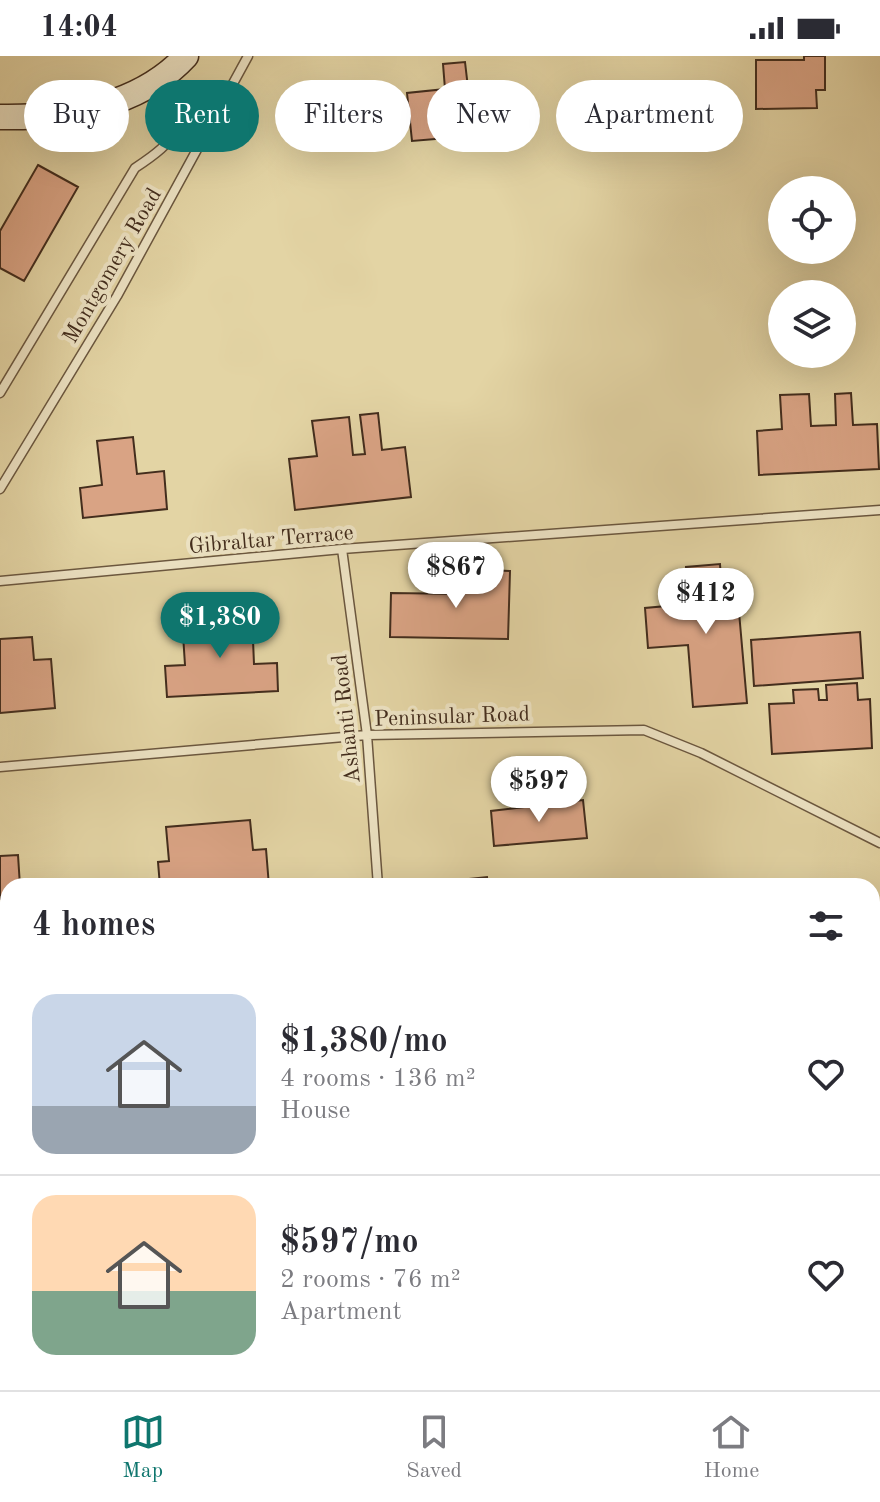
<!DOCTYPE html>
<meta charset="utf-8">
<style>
body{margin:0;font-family:"Old Standard TT",serif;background:#f7f7f7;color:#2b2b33;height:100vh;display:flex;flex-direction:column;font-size:30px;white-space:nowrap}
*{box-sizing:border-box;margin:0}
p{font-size:26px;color:#7c7c81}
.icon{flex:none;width:44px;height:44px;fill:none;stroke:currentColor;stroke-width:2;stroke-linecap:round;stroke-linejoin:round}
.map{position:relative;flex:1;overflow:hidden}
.drawer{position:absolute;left:0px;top:822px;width:880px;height:512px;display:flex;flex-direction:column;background:#fff;border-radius:24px 24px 0 0;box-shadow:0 8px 32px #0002}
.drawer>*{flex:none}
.top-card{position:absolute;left:24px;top:24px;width:832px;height:72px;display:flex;gap:16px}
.fabs{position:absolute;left:768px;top:120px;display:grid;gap:16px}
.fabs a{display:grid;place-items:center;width:88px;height:88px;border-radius:50%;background:#fff;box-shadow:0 8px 32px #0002;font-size:40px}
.price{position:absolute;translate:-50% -68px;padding:0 18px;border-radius:28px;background:#fff;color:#222;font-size:26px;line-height:52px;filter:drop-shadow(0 2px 4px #0008)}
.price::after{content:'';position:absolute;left:50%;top:48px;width:24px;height:18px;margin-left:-12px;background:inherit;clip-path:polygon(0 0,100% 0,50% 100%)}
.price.current{background:#0f766e;color:#fff}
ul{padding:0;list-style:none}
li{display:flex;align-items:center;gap:24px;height:200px;padding:0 32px}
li+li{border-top:2px solid #e1e1e2}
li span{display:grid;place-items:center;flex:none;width:224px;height:160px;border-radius:24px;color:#555}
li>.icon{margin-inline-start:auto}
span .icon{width:96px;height:96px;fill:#fffc;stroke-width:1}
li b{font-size:34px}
h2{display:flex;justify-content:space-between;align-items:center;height:96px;padding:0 32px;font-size:34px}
.chip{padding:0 28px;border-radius:36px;background:#fff;box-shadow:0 8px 32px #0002;font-size:28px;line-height:72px}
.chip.current{background:#0f766e;color:#fff}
.status{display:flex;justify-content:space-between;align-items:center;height:56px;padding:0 40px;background:#fff;direction:ltr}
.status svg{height:22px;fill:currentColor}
.tab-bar{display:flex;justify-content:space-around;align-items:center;height:112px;border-top:2px solid #e1e1e2;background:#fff;font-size:22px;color:#7c7c81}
.tab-bar a{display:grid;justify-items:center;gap:4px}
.tab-bar .current{color:#0f766e}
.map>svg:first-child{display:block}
.building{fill:#d9a384;stroke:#432d1d;stroke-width:2}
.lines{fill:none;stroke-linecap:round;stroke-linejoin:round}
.service-casing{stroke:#6b573f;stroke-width:11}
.secondary-casing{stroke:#432d1d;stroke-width:27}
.service{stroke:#ede3c4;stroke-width:8}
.secondary{stroke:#ede3c4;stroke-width:24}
.labels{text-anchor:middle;stroke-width:8;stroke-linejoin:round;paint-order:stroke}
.street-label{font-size:22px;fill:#432d1d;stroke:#ede3c4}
</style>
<div class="status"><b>14:04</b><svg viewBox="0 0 49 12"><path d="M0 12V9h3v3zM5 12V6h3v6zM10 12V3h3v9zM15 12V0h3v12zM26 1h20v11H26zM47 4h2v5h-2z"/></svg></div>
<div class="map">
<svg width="880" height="1334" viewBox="0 0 880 1334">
<rect width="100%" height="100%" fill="#e3d4a4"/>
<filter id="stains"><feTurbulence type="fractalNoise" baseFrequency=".0025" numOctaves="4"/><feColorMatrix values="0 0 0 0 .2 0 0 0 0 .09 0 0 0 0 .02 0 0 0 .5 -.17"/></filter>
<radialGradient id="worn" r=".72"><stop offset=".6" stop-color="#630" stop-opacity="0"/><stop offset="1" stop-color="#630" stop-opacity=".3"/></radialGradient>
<path class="building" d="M 804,0 L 825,0 L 825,34 L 816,34 L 817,52 L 756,53 L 756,4 L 804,4 Z
M 465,6 L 470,49 L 455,51 L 459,81 L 412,85 L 407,37 L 445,33 L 443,8 Z
M 38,109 L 78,131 L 24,225 L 0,212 L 0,175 Z
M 851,337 L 853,369 L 877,368 L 879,413 L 759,419 L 757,375 L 782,373 L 780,339 L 809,338 L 811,370 L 836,369 L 835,338 Z
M 378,357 L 382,394 L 405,391 L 411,441 L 295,454 L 289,403 L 317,400 L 312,365 L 349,361 L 353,399 L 365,398 L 360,359 Z
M 133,381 L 137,418 L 164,415 L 167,453 L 83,462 L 80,432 L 102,429 L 97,385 Z
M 720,508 L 721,523 L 736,522 L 747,647 L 693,651 L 688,589 L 648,592 L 645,552 L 689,548 L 686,511 Z
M 463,513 L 510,515 L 508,583 L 390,581 L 391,537 L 463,538 Z
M 252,560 L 254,608 L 277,607 L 278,635 L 167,641 L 165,610 L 185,609 L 182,563 Z
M 860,576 L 863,622 L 754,630 L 751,584 Z
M 32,581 L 34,604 L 51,603 L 55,652 L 0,657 L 0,583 Z
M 857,627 L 858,644 L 870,643 L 872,692 L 772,698 L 769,648 L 794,647 L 793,634 L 818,633 L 819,644 L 827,644 L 826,629 Z
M 583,744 L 587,782 L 494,790 L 491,755 Z
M 250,764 L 253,794 L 266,793 L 269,830 L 160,830 L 158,806 L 169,805 L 166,771 Z
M 18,799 L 20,830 L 8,830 L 8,843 L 0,843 L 0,800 Z
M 487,821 L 488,830 L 402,830 Z
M 872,924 L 880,924 L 880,946 L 872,946 Z
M 872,994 L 880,1000 L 880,1146 L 872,1157 Z
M 0,1000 L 8,1000 L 8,1035 L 0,1036 Z
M 0,1038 L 8,1038 L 8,1064 L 0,1065 Z
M 0,1120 L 8,1120 L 8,1150 L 0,1150 Z
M 0,1217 L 8,1217 L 8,1317 L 0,1317 Z
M 157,1326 L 259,1326 L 260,1330 L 158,1334 Z
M 280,1326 L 442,1326 L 443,1334 L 281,1334 Z
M 453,1326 L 514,1326 L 515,1334 L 454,1334 Z
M 585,1326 L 657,1326 L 658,1334 L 586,1334 Z"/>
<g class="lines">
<g class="service-casing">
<path id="service" d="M 0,337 L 135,112 C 176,85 192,68 165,22
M 0,433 L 117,240 L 248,0
M 342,493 L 367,679 L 378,830
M 0,525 L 342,493 L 880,454
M 0,711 L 367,679 L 644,674 L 701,697 L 880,787
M 0,897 L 8,896
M 872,1255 L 880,1244
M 48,1326 L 48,1334
M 529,1326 L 531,1334
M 802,1334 L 810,1326"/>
</g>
<g class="secondary-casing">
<path id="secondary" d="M 0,61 C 65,62 139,51 186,0"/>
</g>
<use href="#service" class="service"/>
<use href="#secondary" class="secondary"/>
</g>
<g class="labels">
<g class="street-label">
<text transform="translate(111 209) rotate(-60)" y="8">Montgomery Road</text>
<text transform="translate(271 482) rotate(-5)" y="8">Gibraltar Terrace</text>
<text transform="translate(452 659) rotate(-2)" y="8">Peninsular Road</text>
<text transform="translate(345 663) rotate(-96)" y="8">Ashanti Road</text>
</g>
</g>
<rect width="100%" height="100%" filter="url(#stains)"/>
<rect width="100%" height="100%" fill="url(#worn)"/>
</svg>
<div class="fabs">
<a><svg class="icon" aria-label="locate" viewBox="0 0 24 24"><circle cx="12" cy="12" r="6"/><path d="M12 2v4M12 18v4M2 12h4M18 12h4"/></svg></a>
<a><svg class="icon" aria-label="layers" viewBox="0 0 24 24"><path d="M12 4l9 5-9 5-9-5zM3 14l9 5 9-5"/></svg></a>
</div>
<b class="price" style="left:456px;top:554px">$867</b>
<b class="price" style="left:706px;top:580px">$412</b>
<b class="price current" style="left:220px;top:604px">$1,380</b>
<b class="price" style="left:539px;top:768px">$597</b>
<div class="top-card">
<a class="chip">Buy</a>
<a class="chip current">Rent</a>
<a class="chip">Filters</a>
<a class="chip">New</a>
<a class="chip">Apartment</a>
</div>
<section class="drawer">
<h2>4 homes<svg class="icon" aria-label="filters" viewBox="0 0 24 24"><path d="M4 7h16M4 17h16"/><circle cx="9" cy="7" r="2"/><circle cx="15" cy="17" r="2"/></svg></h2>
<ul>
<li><span style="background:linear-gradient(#c9d6e8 70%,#9aa5b1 0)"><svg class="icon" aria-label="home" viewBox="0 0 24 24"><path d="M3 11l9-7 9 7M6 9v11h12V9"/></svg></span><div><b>$1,380/mo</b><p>4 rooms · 136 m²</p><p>House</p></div><svg class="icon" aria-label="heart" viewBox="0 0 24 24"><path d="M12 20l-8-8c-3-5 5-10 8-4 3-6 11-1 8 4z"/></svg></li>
<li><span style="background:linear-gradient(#ffd9b3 60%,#7fa58c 0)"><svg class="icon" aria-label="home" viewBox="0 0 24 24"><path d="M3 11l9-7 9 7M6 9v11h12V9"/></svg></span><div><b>$597/mo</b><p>2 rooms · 76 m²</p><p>Apartment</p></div><svg class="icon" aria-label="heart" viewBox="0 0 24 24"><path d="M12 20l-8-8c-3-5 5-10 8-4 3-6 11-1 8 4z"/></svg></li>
</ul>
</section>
</div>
<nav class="tab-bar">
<a class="current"><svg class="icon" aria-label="map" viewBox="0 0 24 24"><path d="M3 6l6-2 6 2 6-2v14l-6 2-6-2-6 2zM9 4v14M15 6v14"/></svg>Map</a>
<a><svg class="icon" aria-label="saved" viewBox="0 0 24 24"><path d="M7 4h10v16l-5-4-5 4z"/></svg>Saved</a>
<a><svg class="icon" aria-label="home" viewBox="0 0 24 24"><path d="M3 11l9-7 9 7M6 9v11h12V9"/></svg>Home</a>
</nav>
